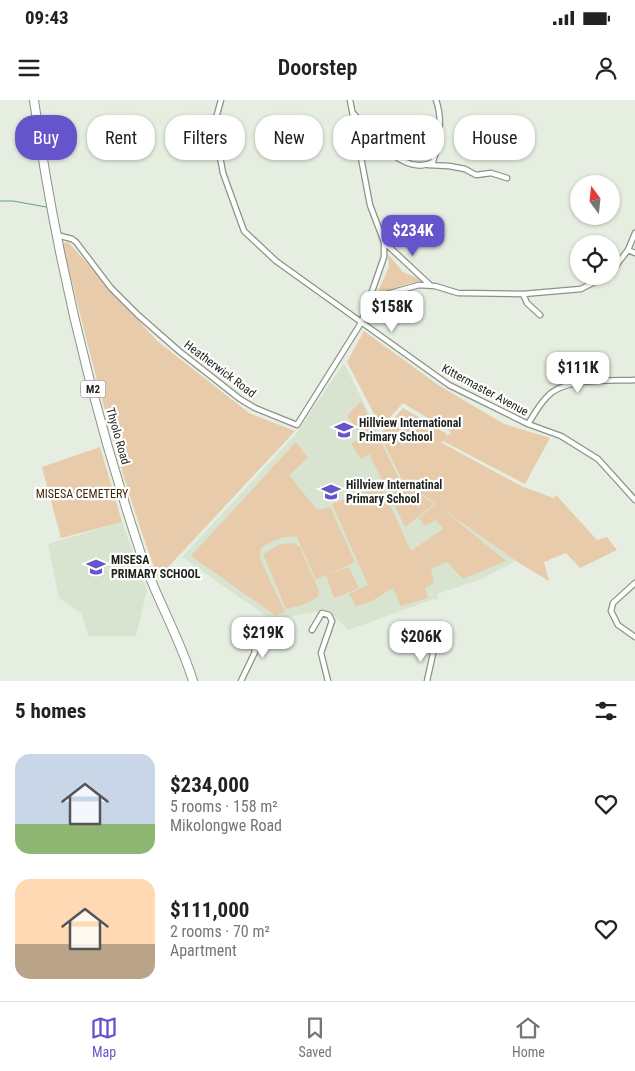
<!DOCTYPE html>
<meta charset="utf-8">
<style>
body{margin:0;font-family:"Roboto Condensed",sans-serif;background:#f6f6f6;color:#222;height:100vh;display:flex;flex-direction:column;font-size:19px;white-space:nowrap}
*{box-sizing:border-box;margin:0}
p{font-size:16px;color:#767676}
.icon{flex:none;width:28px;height:28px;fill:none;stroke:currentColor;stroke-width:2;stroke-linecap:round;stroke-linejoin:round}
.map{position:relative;height:581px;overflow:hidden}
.panel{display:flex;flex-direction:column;background:#fff;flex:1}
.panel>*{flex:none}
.guide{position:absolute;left:15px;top:15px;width:605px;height:45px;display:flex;gap:10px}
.needle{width:32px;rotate:345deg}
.tools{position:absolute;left:570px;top:75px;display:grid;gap:10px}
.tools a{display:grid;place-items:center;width:50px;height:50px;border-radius:50%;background:#fff;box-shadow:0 1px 4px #0004;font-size:25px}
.price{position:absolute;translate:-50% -42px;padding:0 11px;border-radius:10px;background:#fff;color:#222;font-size:16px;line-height:32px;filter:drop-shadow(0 1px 2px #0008)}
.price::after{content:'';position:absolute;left:50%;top:30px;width:15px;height:11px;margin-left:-8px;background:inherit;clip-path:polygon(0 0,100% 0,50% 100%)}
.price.active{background:#6654cd;color:#fff}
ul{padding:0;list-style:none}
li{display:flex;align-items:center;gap:15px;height:125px;padding:0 15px}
li span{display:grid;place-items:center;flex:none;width:140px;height:100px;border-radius:15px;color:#555}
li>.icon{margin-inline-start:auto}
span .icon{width:60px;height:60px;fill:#fffc;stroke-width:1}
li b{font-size:21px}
h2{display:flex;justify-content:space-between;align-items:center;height:60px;padding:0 15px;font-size:21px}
.chip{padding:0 18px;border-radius:20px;background:#fff;box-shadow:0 1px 4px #0004;font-size:18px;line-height:45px}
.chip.active{background:#6654cd;color:#fff}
.status{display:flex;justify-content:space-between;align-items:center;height:35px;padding:0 25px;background:#fff;direction:ltr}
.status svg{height:14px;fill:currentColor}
header{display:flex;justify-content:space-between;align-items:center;height:65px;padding:0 15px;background:#fff;font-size:22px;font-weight:600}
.tabs{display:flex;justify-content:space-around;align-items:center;height:70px;border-top:1px solid #e0e0e0;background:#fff;font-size:14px;color:#767676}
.tabs a{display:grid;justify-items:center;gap:2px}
.tabs .active{color:#6654cd}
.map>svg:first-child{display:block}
.built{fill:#d8e4cf}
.green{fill:#e7cbaa}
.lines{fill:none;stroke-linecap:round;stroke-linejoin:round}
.stream{stroke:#5f9d9b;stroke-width:1}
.minor-casing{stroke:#8b9386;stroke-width:7}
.trunk-casing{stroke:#8b9386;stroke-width:10}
.minor{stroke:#fff;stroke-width:4.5}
.trunk{stroke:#fff;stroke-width:8}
.labels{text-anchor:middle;stroke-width:4.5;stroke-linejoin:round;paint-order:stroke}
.shield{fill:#fff;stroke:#626461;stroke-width:1}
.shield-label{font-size:11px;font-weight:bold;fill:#1f221d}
.street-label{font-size:12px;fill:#1f221d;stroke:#fff}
.poi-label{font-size:12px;font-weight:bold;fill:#1f221d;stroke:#fff;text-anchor:start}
.park-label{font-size:12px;fill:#412a0a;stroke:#fff}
</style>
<div class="status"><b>09:43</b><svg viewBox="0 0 49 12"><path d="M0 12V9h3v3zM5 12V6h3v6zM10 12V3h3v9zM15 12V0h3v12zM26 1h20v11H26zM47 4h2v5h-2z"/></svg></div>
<header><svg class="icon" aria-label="menu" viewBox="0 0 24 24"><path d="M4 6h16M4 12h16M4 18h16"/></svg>Doorstep<svg class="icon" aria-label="person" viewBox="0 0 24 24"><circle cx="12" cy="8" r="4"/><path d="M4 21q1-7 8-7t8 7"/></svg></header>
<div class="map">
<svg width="635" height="581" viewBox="0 0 635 581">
<rect width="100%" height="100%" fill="#e5eee0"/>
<path class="built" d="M 344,263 L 402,380 L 516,461 L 479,480 L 437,494 L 438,500 L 434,499 L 348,530 L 331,513 L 319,511 L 272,520 L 182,457 L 296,334 Z
M 122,422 L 147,490 L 136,536 L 88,536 L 81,513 L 59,498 L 48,444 Z"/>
<path class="green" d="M 68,142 L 157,241 L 249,313 L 295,331 L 158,478 C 117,369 91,256 62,143 Z
M 388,154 L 403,172 L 424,181 L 410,183 L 377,194 L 389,167 Z
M 364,231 L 438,285 L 504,324 L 550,338 L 525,384 L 443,341 L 442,343 L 523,387 L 554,398 L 556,395 L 597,440 L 607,437 L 617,450 L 580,468 L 566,453 L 544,462 L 549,481 L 516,461 L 444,410 L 506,461 L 463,479 L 447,462 L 431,469 L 434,483 L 425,488 L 428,498 L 401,506 L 393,488 L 370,502 L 356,506 L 349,494 L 368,485 L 332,404 L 381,386 L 411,451 L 443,429 L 436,420 L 425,426 L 419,418 L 436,404 L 402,380 L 380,335 L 403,308 L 447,334 L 446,337 L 451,332 L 403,303 L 381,327 L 347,262 Z
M 361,301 L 399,379 L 434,404 L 405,427 L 369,354 L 361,359 L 351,344 L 362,336 L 347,316 Z
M 296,342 L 308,358 L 289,375 L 317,410 L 330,407 L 355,462 L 327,475 L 349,467 L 359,488 L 334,498 L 326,475 L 316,480 L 297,437 C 282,435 273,441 261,448 L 260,459 L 285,512 L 275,515 L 191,456 Z
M 100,347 L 122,422 L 61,438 L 42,367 Z
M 280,444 L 294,443 L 300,447 L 319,491 L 317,498 L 302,505 L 286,509 L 263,454 Z"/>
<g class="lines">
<path class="stream" d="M 0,101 L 13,101 L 46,107"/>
<g class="minor-casing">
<path id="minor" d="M 221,0 L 216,18 L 218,46 L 223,73 L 244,131 L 276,161 L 449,285 L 528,324 L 561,336 L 598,359 L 635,400
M 354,14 C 370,33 403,78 433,62 C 439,43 443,19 436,0
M 428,65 L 449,66 L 465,69 L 476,75 L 491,73 L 507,78
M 57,135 L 72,139 L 76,142 L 111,188 L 138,215 L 179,251 L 240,299 L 255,308 L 297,325 L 361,223 L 384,157 L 384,142 L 370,105 L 350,0
M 384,142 L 430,185
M 628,150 L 635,153
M 611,172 L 628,150 L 635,133
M 523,194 L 527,203 L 540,215
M 367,208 L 383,195 L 419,185 L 435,186 L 458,193 L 523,194 L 581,189 L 606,176
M 528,324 C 535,313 541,301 551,293 C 569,278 612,281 635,280
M 635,483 L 613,503 L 611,511 L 618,525 L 635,537
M 312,530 L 322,513 L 329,515 L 332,521 L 321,553 L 328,581
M 241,581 L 255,552 L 251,532
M 427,581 L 434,549"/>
</g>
<g class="trunk-casing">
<path id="trunk" d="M 34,0 C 55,152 91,302 139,448 C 153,493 179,535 193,581"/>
</g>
<use href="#minor" class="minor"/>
<use href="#trunk" class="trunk"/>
</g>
<defs>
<g id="school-bare" transform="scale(1.5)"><path d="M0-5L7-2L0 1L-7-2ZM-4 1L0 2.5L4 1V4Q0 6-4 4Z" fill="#6654cd" stroke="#fff" stroke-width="2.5" paint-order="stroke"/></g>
</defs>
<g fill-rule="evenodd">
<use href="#school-bare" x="344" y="330"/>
<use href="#school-bare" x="331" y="392"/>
<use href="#school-bare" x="96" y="467"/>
</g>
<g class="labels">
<rect class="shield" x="80.5" y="280.5" width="25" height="17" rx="4"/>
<g class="shield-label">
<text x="93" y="293">M2</text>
</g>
<g class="street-label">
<text transform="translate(220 269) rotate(37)" y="4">Heatherwick Road</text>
<text transform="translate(485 290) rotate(28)" y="4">Kittermaster Avenue</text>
<text transform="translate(118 336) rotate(74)" y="4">Thyolo Road</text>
</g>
<g class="poi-label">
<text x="359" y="327">Hillview International<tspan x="359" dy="14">Primary School</tspan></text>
<text x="346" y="389">Hillview Internatinal<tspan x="346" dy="14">Primary School</tspan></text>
<text x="111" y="464">MISESA<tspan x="111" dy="14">PRIMARY SCHOOL</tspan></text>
</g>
<g class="park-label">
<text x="82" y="398">MISESA CEMETERY</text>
</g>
</g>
</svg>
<div class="tools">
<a><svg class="needle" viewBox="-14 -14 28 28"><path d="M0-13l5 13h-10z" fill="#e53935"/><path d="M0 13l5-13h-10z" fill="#767676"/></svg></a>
<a><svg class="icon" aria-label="locate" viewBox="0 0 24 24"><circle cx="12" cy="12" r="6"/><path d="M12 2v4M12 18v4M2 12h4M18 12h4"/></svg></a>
</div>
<b class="price active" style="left:413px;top:157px">$234K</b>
<b class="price" style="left:392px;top:233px">$158K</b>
<b class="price" style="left:578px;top:294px">$111K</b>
<b class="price" style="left:263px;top:559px">$219K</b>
<b class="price" style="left:421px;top:563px">$206K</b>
<div class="guide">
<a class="chip active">Buy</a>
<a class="chip">Rent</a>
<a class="chip">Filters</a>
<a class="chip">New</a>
<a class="chip">Apartment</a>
<a class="chip">House</a>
</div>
</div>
<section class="panel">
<h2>5 homes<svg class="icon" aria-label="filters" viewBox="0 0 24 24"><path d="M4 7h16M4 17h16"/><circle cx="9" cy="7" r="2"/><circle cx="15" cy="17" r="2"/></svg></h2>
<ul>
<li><span style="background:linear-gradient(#c9d6e8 70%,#8fb573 0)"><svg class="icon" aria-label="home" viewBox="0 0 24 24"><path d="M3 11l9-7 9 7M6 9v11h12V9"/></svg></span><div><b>$234,000</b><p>5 rooms · 158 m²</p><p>Mikolongwe Road</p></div><svg class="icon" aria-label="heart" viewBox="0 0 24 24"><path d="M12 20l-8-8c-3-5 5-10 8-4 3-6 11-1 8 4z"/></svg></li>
<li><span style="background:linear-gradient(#ffd9b3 65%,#b9a48a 0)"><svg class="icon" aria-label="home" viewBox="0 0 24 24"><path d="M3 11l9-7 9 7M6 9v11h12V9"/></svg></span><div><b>$111,000</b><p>2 rooms · 70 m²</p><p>Apartment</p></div><svg class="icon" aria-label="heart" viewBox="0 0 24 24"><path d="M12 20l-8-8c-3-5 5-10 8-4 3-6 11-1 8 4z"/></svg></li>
</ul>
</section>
<nav class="tabs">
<a class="active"><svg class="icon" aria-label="map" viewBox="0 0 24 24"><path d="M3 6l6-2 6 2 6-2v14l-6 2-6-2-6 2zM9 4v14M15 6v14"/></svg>Map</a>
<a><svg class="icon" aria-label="saved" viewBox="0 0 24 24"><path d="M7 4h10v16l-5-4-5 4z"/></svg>Saved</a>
<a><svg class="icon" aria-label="home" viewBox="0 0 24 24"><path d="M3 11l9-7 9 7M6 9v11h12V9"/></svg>Home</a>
</nav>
